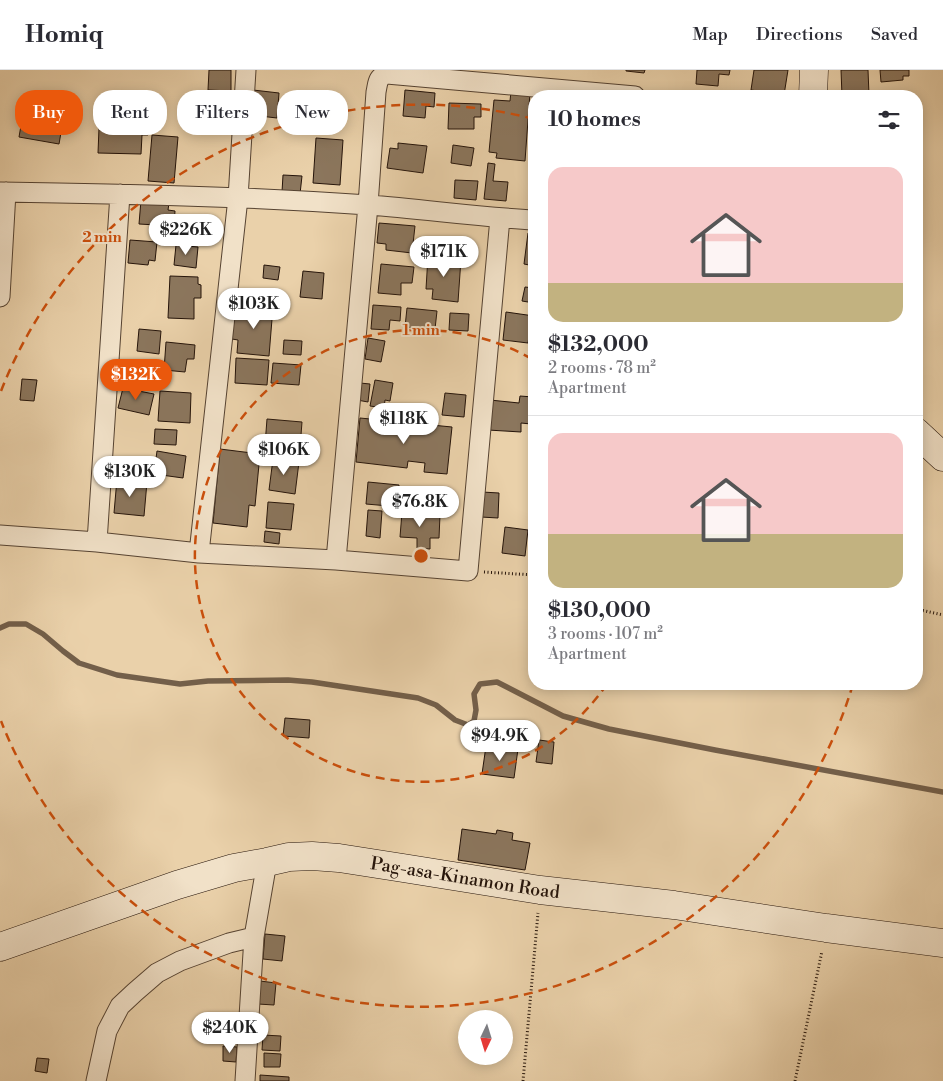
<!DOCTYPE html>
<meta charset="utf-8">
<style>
body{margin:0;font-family:"Libre Bodoni",serif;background:#f2f2f3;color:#2b2b33;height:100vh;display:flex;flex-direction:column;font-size:19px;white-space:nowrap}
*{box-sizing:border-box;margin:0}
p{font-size:16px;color:#7c7c81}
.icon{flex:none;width:28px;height:28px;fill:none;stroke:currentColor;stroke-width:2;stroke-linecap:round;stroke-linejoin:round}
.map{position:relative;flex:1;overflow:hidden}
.details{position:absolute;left:528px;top:20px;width:395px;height:600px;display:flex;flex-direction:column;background:#fff;border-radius:20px;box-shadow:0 2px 12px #0003}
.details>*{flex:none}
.top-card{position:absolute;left:15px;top:20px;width:438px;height:45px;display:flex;gap:10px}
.needle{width:32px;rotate:184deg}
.tools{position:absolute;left:458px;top:940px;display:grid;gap:10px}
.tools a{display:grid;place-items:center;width:55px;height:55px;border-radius:50%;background:#fff;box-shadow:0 2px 12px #0003;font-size:25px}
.price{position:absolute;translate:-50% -42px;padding:0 11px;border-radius:18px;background:#fff;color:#222;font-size:16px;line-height:32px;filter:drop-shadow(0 1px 2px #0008)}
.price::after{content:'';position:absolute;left:50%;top:30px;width:15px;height:11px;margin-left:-8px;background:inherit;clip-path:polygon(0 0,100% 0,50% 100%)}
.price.selected{background:#ea580c;color:#fff}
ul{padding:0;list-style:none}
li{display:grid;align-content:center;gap:10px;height:265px;padding:0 20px}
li+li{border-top:1px solid #e1e1e2}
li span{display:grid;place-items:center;height:155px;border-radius:15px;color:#555}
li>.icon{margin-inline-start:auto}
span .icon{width:90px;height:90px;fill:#fffc;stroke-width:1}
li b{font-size:21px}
h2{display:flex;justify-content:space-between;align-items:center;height:60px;padding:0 20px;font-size:21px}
.pill{padding:0 18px;border-radius:20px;background:#fff;box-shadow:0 2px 12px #0003;font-size:18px;line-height:45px}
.pill.selected{background:#ea580c;color:#fff}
header{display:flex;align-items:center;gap:30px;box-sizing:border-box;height:70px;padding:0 25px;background:#fff;border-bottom:1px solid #e1e1e2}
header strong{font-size:24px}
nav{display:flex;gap:28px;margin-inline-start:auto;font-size:18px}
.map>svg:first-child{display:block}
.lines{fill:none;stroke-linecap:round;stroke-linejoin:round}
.stream{stroke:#735f4a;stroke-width:5.5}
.building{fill:#8b765d;stroke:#25140a}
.street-casing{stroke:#564332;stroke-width:21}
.secondary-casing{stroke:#25140a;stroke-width:29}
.path{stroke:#25140a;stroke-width:3;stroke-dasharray:1 2.5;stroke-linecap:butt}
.street{stroke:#f1e1c8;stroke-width:19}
.secondary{stroke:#f1e1c8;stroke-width:28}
.ring{fill:none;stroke:#cb4f0c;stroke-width:2.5;stroke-dasharray:9 6}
.labels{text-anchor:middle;stroke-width:4;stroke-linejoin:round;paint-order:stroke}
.street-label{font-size:18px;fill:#25140a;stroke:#f1e1c8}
.centre{fill:#cb4f0c;stroke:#f1e1c8;stroke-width:2.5}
.ring-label{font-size:15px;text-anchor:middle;font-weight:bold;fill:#cb4f0c;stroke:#f1e1c8;stroke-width:4;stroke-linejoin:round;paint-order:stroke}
</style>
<header>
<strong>Homiq</strong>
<nav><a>Map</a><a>Directions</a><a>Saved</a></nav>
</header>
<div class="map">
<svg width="943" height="1011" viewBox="0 0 943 1011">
<rect width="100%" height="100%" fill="#ead1aa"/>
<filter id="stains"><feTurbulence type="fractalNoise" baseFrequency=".004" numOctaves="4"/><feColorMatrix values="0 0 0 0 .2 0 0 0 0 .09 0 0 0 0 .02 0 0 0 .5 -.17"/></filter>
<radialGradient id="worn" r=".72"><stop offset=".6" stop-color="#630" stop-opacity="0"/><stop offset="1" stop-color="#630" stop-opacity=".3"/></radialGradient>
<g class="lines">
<path class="stream" d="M 0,558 L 9,554 L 26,554 L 43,564 L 63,581 L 79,593 L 117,605 L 180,614 L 208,611 L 288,610 L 312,612 L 418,628 L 436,635 L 455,650 L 468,655 L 474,651 L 476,640 L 474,624 L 480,614 L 497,612 L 563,646 L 609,659 L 715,680 L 943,722"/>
</g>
<path class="building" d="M 209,0 L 231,0 L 231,21 L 208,20 Z
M 626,0 L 645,0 L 644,3 L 626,1 Z
M 697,0 L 730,0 L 729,5 L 719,4 L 718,16 L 696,14 Z
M 754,0 L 788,0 L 784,25 L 751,20 Z
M 841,0 L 868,0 L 869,25 L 842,26 Z
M 880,0 L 909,0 L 909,6 L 903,6 L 903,10 L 881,12 Z
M 253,20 L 279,23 L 277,48 L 251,45 Z
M 405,20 L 435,23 L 434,37 L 426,36 L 425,48 L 403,46 Z
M 511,21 L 530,23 L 525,91 L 496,88 L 497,83 L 489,82 L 494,30 L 510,31 Z
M 299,24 L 325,27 L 322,50 L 295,47 Z
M 26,27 L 66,34 L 59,74 L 19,67 Z
M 100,33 L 145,34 L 145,44 L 149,44 L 148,65 L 142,65 L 141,84 L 98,83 Z
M 449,33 L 481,34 L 481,47 L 474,47 L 474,59 L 448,59 Z
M 530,52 L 534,52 L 534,75 L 529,75 Z
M 152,65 L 178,67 L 174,113 L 148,111 Z
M 316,68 L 343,70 L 340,115 L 313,113 Z
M 398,73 L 427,76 L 423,103 L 387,98 L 390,78 L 398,79 Z
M 453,75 L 474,78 L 471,96 L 451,93 Z
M 488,93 L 495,94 L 493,111 L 508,112 L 506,131 L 484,129 Z
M 534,104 L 534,128 L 531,128 Z
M 283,105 L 302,106 L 300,124 L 282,122 Z
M 455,110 L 478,111 L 476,130 L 454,128 Z
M 141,130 L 169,133 L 168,140 L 175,141 L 174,156 L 139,154 Z
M 379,153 L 415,156 L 412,183 L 386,180 L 386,174 L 377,173 Z
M 528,163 L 534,163 L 534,196 L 524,194 Z
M 130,170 L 157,172 L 155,191 L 149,190 L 148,195 L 128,193 Z
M 176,175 L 198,177 L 196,198 L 174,195 Z
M 428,186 L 461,189 L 458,232 L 432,229 L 433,219 L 426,219 Z
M 381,194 L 414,197 L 412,213 L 401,213 L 401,225 L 378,223 Z
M 264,195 L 280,197 L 278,210 L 263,208 Z
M 303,201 L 324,203 L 322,229 L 300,227 Z
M 170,206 L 198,207 L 198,214 L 201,215 L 201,228 L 194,228 L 194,249 L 168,248 Z
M 525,217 L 534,218 L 534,233 L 522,231 Z
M 241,235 L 273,237 L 269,286 L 237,283 L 238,270 L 232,269 L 234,249 L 240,249 Z
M 373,235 L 401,237 L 400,251 L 390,250 L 389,260 L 371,259 Z
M 407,238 L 437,241 L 435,259 L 405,257 Z
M 506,242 L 534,246 L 534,267 L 529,266 L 528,273 L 503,270 Z
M 450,243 L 469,244 L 468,261 L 449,260 Z
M 139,259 L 161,261 L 159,284 L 137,281 Z
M 368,268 L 385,271 L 381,292 L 365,289 Z
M 284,270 L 302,271 L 301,285 L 283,284 Z
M 166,272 L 195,275 L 194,289 L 187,289 L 185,302 L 164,300 Z
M 236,288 L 269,290 L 267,315 L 235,313 Z
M 273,293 L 301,295 L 299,315 L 271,313 Z
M 22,309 L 37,310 L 34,331 L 20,330 Z
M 375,310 L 393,313 L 390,331 L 385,330 L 384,338 L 370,336 Z
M 360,313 L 370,314 L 368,332 L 357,330 Z
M 123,318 L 154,324 L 149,345 L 118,338 Z
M 160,321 L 191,323 L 190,353 L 158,351 Z
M 445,323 L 466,325 L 464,347 L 442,345 Z
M 520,326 L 533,327 L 531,354 L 521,353 L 521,362 L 488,360 L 490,330 L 519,333 Z
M 360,348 L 452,357 L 447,404 L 424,402 L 425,393 L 408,391 L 407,398 L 356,392 Z
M 267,349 L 302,352 L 300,378 L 265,375 Z
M 155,359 L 177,360 L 176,375 L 154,374 Z
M 220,379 L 260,384 L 255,436 L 249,435 L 247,457 L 213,453 Z
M 157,381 L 186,386 L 183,408 L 154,404 Z
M 273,389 L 299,392 L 295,424 L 269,420 Z
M 117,409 L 147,412 L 144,446 L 114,443 Z
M 368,412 L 399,415 L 398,427 L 390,426 L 389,436 L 366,434 Z
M 482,422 L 499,423 L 498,448 L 481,447 Z
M 395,428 L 406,429 L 405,440 L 394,439 Z
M 268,432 L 294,434 L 291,460 L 266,458 Z
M 368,440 L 382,441 L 380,468 L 366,466 Z
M 402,442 L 440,445 L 439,468 L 430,468 L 430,479 L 417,478 L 417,468 L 400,467 Z
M 505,457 L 528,460 L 525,486 L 502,483 Z
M 265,461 L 280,463 L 279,474 L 264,472 Z
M 285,648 L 310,650 L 309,668 L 283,666 Z
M 539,670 L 554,672 L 552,694 L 536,692 Z
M 486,676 L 518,679 L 514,708 L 482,704 Z
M 462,759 L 496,764 L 497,760 L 513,763 L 512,770 L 530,773 L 525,800 L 458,790 Z
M 265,864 L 285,866 L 282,891 L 263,889 Z
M 260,911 L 276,913 L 274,935 L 258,934 Z
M 208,954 L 232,954 L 232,973 L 208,972 Z
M 263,965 L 281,966 L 280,981 L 262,980 Z
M 223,976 L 237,977 L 236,992 L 223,991 Z
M 264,983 L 281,984 L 280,997 L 264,997 Z
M 37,988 L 49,989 L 47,1003 L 35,1001 Z
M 260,1005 L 289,1007 L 289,1011 L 260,1011 Z"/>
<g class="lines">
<g class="street-casing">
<path id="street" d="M 0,122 C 122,124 245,126 368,135 C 423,139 478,147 534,150
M 0,227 L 6,122
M 0,465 L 97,472 L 199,483 L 336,490 L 468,501 L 500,148
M 97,472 L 120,124
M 199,483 L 238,128 L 246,0
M 336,490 L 368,135 L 376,22 C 378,13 377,7 387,4 L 635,26
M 96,1011 L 107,961 L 120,936 L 135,922 L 157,903 L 180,891 L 229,873 L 254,867
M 245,1011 L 254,867 L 267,792"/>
</g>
<g class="secondary-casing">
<g id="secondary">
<path d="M 813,26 L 814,0"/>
<path d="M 916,362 L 943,387"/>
<path id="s1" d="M 0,877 L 177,815 L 234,798 L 267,792 L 289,787 L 312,786 L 339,788 L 403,798 L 540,820 L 674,835 L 826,858 L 943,873"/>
</g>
</g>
<path class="path" d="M 484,502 L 534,505
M 916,539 L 943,545
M 523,1011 L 538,843
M 795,1011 L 822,881"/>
<use href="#street" class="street"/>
<use href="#secondary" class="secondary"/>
</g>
<g class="ring">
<path d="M607 614A226 226 0 1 1 532 289"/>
<path d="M853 614A451 451 0 0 1 1 651M1 321A451 451 0 0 1 530 48"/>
</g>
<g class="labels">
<g class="street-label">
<text dy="6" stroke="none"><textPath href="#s1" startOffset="481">Pag-asa-Kinamon Road</textPath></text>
</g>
</g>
<circle cx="421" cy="486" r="8" class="centre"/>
<g class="ring-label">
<text x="102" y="172">2 min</text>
<text x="421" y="265">1 min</text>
</g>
<rect width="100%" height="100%" filter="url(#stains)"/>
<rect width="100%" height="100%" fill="url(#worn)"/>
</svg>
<div class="tools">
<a><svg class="needle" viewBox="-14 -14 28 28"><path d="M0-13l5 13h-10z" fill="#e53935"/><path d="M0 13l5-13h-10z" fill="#7c7c81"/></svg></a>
</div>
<b class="price" style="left:186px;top:186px">$226K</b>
<b class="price" style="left:444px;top:208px">$171K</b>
<b class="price" style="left:254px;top:260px">$103K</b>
<b class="price selected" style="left:136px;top:331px">$132K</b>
<b class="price" style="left:404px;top:375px">$118K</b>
<b class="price" style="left:284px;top:406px">$106K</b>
<b class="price" style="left:130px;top:428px">$130K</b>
<b class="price" style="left:420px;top:458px">$76.8K</b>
<b class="price" style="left:500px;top:692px">$94.9K</b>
<b class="price" style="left:230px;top:984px">$240K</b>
<div class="top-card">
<a class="pill selected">Buy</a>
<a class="pill">Rent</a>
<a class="pill">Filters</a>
<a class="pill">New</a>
</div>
<section class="details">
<h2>10 homes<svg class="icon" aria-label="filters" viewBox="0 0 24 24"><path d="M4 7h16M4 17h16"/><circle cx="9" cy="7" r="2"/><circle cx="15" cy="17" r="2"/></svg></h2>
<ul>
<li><span style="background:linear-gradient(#f6c9c9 75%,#c2b280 0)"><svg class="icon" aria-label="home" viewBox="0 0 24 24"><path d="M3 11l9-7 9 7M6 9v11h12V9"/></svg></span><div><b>$132,000</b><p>2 rooms · 78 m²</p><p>Apartment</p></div></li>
<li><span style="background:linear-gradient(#f6c9c9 65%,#c2b280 0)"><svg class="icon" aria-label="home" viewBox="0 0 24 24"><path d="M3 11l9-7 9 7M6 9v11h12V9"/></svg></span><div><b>$130,000</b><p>3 rooms · 107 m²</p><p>Apartment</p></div></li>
</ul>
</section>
</div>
